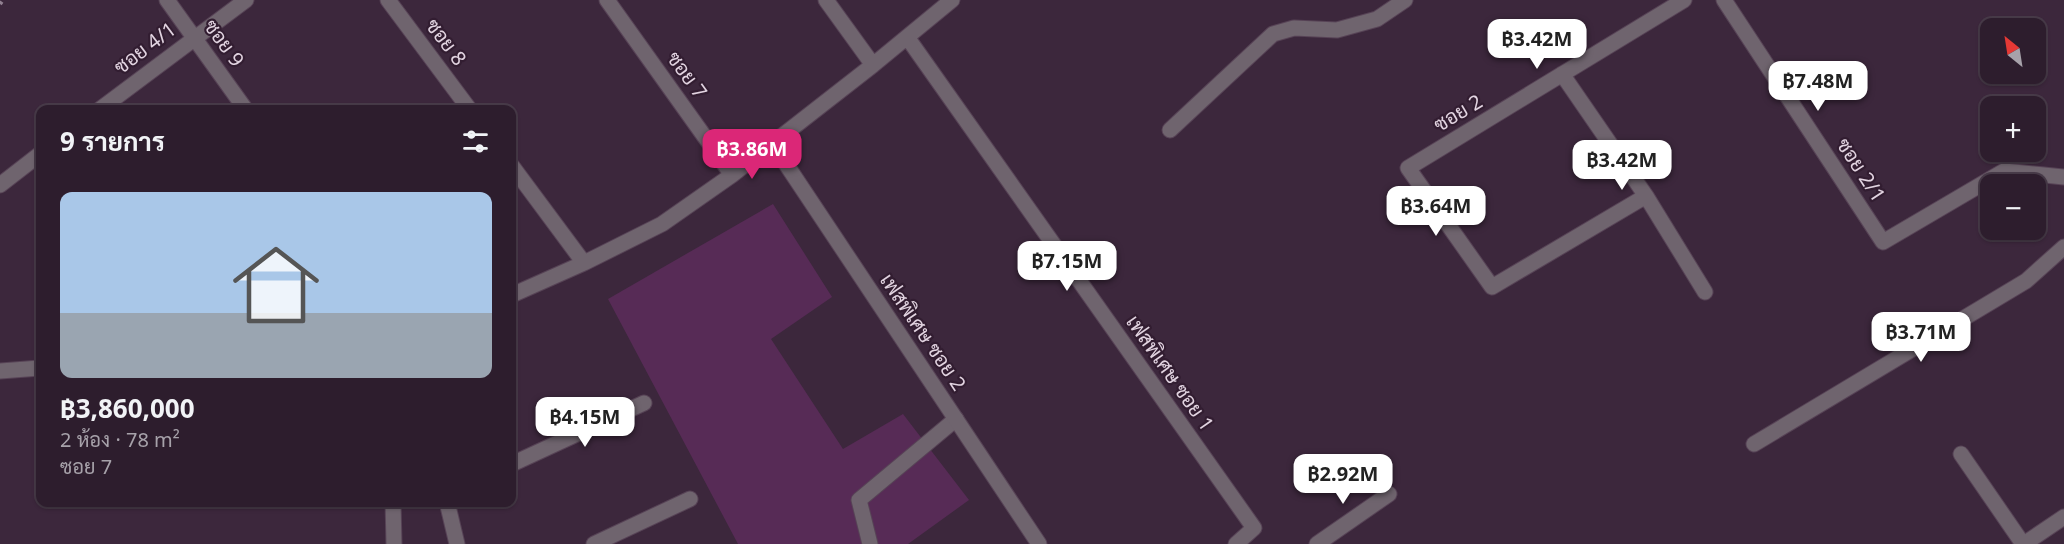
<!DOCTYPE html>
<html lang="th">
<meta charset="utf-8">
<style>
body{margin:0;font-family:"Noto Sans",Sarabun,sans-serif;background:#392a39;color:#f1f3f6;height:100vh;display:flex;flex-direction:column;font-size:22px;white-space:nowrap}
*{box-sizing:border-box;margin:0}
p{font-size:20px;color:#a7a2aa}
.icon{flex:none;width:33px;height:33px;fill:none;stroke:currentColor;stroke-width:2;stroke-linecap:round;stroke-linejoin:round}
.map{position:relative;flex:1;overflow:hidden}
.side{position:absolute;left:36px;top:105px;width:480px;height:402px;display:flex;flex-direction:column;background:#2d1d2d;border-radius:12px;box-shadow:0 2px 4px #0004,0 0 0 2px #483b49}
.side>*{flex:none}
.needle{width:39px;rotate:330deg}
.fabs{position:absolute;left:1980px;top:18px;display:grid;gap:12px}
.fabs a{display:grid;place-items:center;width:66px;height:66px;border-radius:12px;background:#2d1d2d;box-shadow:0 2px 4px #0004,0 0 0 2px #483b49;font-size:30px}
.price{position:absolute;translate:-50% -51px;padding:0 14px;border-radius:12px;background:#fff;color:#222;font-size:20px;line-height:39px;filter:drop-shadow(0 2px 3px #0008)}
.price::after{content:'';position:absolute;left:50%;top:36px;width:18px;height:14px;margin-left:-9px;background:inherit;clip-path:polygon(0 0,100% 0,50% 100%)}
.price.selected{background:#db2777;color:#fff}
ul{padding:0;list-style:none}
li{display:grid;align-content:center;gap:12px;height:318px;padding:0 24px}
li+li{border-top:2px solid #483b49}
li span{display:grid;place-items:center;height:186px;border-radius:12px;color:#555}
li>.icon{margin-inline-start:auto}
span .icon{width:108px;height:108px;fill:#fffc;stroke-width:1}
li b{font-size:26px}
h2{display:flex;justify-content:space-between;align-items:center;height:72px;padding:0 24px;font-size:26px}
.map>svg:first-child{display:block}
.green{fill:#572b56}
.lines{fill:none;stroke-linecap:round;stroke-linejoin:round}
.lane-casing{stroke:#574356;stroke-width:17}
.street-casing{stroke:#574356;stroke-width:17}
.path{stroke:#918091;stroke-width:4;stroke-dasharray:3 4.5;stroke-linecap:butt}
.lane{stroke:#6f646e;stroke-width:15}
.street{stroke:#6f646e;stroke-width:15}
.labels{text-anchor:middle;stroke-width:4.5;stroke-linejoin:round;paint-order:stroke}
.street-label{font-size:20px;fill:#e2d4e1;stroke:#321d31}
</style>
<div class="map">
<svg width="2064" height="544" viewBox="0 0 2064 544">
<rect width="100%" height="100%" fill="#3c273c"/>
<path class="green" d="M 773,204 L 832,297 L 771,339 L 843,449 L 903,414 L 969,500 L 908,544 L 738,544 L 608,299 Z"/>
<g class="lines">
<g class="lane-casing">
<path id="lane" d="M 870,544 L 859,500 L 956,419"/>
</g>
<g class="street-casing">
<path id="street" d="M 167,0 L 246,110
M 388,0 L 470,110
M 607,0 L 732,175
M 826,0 L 873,65
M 1724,0 L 1883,242 L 2004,171 L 2064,177
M 907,37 L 1254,528 L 1236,544
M 1562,74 L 1646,196 L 1705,292
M 99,110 L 246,0
M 1170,130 L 1273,34 L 1294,28 L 1337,30 L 1377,19 L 1405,0
M 772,143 L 1039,544
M 512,166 L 584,263
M 0,185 L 40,154
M 1646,196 L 1492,287 L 1408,168 L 1684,0
M 512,295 L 584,263 L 662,224 L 732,175 L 873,65 L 952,0
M 0,371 L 40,368
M 1754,444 L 2026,281 L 2064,247
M 1961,454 L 2023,544
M 512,464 L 644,403
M 393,502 L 394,544
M 447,502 L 457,544
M 594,544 L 690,499
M 1317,544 L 1389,494
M 2024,544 L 2064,517"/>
</g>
<path class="path" d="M 0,4 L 3,0"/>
<use href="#lane" class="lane"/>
<use href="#street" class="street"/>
</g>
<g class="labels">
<g class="street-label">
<text transform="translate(446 42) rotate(53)" y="7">ซอย 8</text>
<text transform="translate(224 43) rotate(54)" y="7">ซอย 9</text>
<text transform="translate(145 48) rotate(-37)" y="7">ซอย 4/1</text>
<text transform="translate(687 75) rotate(54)" y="7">ซอย 7</text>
<text transform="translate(1458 113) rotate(-31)" y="7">ซอย 2</text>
<text transform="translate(1861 170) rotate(57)" y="7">ซอย 2/1</text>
<text transform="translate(923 332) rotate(56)" y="7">เฟสพิเศษ ซอย 2</text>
<text transform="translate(1170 373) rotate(55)" y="7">เฟสพิเศษ ซอย 1</text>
</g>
</g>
</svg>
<div class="fabs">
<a><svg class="needle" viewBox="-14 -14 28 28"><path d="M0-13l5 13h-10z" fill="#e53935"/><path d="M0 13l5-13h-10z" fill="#a7a2aa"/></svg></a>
<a>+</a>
<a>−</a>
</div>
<b class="price" style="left:1537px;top:70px">฿3.42M</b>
<b class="price" style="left:1818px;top:112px">฿7.48M</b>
<b class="price selected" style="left:752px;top:180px">฿3.86M</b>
<b class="price" style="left:1622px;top:191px">฿3.42M</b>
<b class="price" style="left:1436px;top:237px">฿3.64M</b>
<b class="price" style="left:1067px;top:292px">฿7.15M</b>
<b class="price" style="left:1921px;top:363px">฿3.71M</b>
<b class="price" style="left:585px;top:448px">฿4.15M</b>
<b class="price" style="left:1343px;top:505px">฿2.92M</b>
<section class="side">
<h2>9 รายการ<svg class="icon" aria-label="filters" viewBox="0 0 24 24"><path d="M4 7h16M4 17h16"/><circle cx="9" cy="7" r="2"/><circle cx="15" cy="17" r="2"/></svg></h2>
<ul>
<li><span style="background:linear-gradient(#a9c7e8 65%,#9aa5b1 0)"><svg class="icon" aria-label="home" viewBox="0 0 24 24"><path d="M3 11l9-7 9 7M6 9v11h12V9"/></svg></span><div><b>฿3,860,000</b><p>2 ห้อง · 78 m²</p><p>ซอย 7</p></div></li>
</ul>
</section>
</div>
